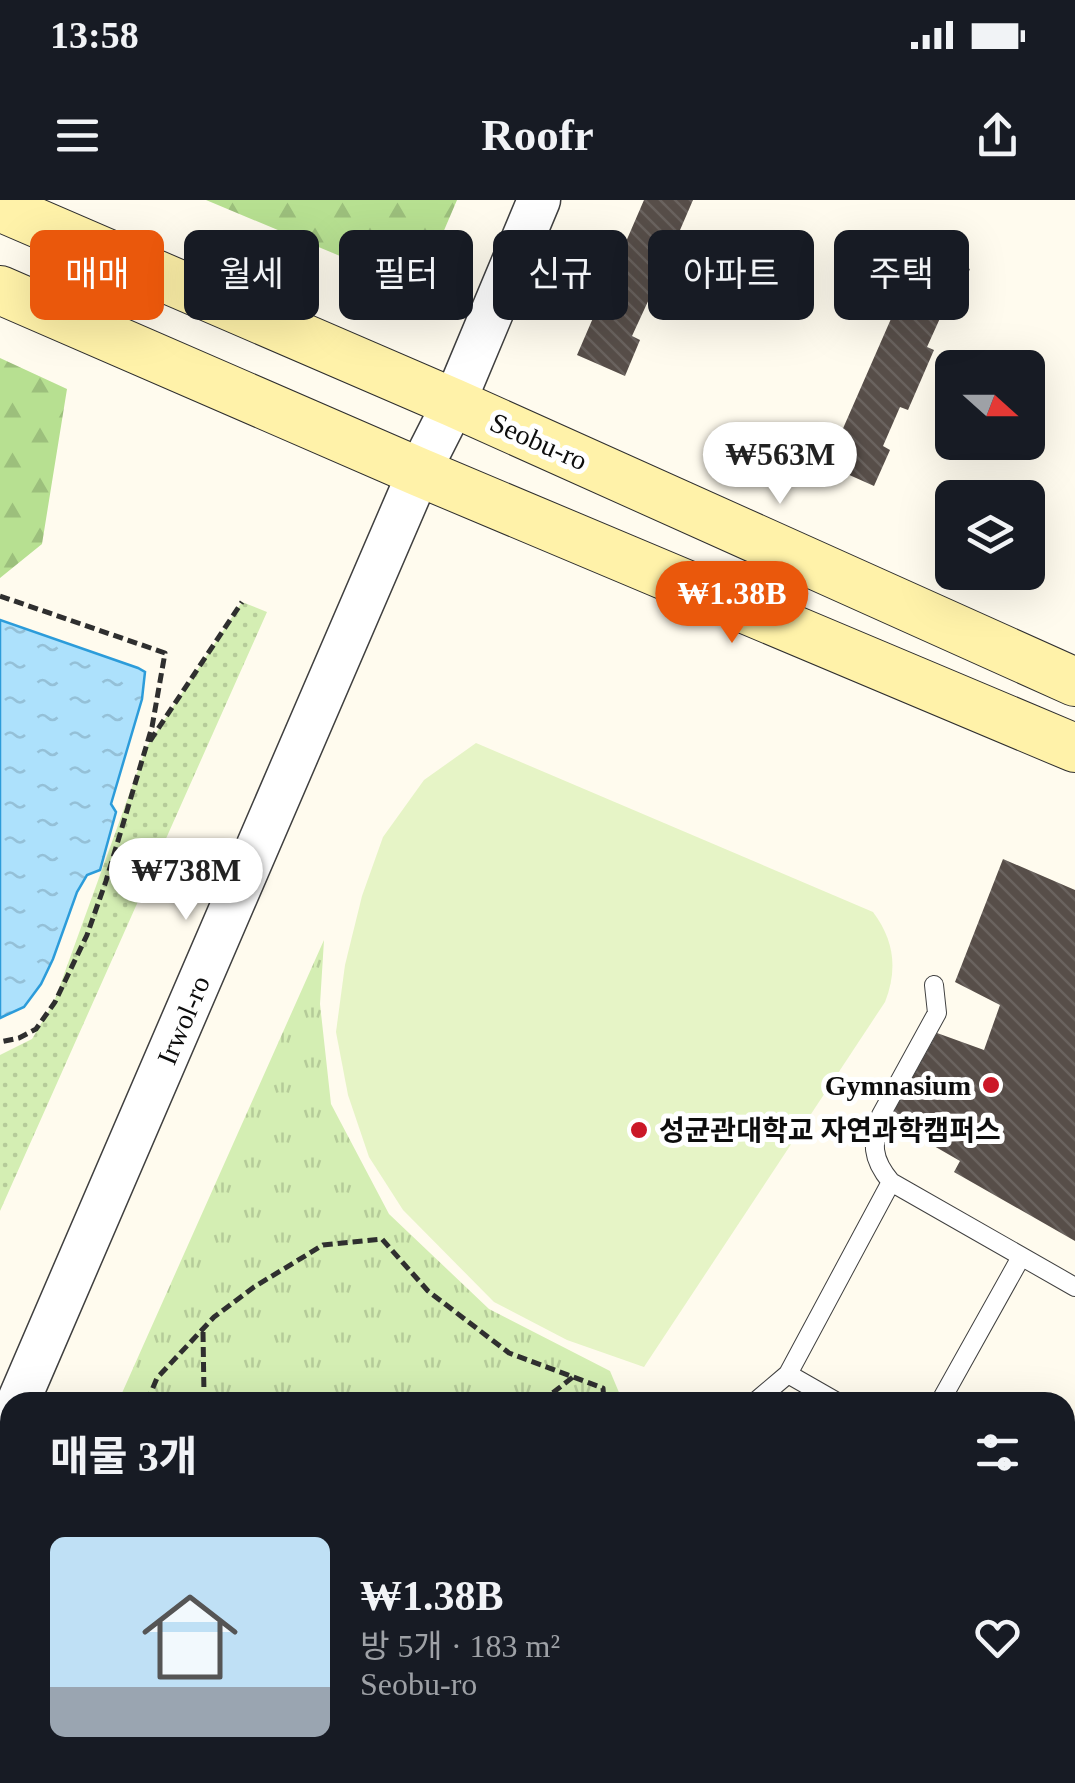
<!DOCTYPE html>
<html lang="ko">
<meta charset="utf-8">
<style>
body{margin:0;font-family:"Times New Roman","Noto Sans KR",serif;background:#20242c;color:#f1f3f6;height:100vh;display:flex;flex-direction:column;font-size:38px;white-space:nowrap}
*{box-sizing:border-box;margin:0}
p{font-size:32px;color:#9ea1a6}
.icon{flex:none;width:55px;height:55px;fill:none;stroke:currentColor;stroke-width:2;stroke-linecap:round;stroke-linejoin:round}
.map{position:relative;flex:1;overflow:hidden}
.drawer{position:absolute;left:0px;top:1192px;width:1075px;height:392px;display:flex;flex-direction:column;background:#171b24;border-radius:30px 30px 0 0;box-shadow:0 10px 40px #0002}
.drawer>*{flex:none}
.guide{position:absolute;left:30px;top:30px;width:1015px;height:90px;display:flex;gap:20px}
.needle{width:65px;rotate:111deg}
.controls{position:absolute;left:935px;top:150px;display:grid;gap:20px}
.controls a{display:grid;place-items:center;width:110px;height:110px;border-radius:15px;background:#171b24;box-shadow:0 10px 40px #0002;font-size:50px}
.price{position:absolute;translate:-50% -85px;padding:0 22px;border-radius:35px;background:#fff;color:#222;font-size:32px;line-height:65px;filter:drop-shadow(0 2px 5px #0008)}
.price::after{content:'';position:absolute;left:50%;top:60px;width:30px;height:22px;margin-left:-15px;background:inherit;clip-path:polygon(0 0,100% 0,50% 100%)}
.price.current{background:#ea580c;color:#fff}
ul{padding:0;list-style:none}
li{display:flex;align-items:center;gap:30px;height:250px;padding:0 50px}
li+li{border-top:2px solid #363941}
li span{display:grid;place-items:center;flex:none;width:280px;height:200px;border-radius:15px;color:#555}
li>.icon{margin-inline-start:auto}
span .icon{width:120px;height:120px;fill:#fffc;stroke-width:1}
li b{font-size:42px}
h2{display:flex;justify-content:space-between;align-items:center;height:120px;padding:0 50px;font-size:42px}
.pill{padding:0 35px;border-radius:15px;background:#171b24;box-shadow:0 10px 40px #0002;font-size:35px;line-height:90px}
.pill.current{background:#ea580c;color:#fff}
.status{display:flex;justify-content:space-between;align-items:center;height:70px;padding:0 50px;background:#171b24;direction:ltr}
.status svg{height:28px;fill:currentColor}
header{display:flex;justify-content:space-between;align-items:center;height:130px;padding:0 50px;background:#171b24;font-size:45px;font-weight:700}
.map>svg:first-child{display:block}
.grass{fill:url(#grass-tufts)}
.forest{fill:url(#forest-firs)}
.park{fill:url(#park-dots)}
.pitch{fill:#e6f4c6}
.water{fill:url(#water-ripples);stroke:#2c9cda;stroke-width:2.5}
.building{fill:url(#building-back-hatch)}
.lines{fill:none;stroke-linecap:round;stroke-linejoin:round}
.service-casing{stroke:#404040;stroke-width:20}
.tertiary-casing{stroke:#404040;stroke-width:45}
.secondary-casing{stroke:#2f2f2f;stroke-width:50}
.path{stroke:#2f2f2f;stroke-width:5;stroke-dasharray:10 5;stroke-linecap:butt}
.service{stroke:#fff;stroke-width:18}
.tertiary{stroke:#fff;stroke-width:42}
.secondary{stroke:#fff2a9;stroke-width:48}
.poi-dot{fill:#cb1827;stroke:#fff;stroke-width:4}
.labels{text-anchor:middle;stroke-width:10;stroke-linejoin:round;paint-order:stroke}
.street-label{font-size:28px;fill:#0d0d0d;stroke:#fff}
.poi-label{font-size:28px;font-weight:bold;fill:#0d0d0d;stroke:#fff;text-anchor:end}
</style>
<div class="status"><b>13:58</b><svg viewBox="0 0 49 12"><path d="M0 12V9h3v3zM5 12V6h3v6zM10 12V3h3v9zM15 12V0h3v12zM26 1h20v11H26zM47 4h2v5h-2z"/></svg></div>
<header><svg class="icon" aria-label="menu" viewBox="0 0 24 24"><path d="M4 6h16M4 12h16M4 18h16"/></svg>Roofr<svg class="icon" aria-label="share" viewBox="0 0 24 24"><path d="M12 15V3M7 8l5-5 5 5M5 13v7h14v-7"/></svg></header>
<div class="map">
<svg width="1075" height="1583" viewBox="0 0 1075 1583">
<defs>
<pattern id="grass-tufts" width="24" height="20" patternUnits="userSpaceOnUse" patternTransform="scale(2.5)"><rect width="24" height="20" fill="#d4eeb3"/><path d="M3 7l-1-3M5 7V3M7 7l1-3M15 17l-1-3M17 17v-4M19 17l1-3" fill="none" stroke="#b5cb99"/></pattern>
<pattern id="forest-firs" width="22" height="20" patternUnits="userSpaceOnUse" patternTransform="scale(2.5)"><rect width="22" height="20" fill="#b7e091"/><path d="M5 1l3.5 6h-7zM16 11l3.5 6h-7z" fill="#9cbf7c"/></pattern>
<pattern id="park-dots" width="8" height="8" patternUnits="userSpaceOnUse" patternTransform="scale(2.5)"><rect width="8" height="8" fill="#d4eeb3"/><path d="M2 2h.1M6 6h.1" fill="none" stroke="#b5cb99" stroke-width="1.8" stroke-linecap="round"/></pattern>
<pattern id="water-ripples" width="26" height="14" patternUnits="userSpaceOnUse" patternTransform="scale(2.5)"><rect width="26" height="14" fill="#ade1fc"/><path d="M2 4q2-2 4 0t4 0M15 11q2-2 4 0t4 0" fill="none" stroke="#94c0d7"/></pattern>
<pattern id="building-back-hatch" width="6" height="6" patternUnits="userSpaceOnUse" patternTransform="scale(2.5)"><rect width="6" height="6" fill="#574e49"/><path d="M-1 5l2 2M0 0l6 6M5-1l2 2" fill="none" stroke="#6a635f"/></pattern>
</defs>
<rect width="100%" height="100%" fill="#fffbee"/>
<path class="grass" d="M 324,740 L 320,804 L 331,904 L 389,1014 L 489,1109 L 610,1171 L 623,1202 L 118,1202 Z
M 10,1445 L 10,1575 L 324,1575 L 320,1583 L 0,1583 L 0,1468 Z
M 352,1575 L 549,1575 L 559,1581 L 558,1583 L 366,1583 Z"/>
<path class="forest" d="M 206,0 L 457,0 L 419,89 Z
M 0,158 L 67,189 L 42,344 L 0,378 Z"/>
<path class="park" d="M 242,402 L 267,412 L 0,1011 L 0,855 L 32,839 L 54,802 L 146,548 Z"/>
<path class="pitch" d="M 476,543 L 873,712 C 894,740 898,769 885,802 L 644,1167 L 567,1140 L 494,1102 L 403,1010 L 369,957 L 348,895 L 336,832 L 345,765 L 362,696 L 383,637 L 424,580 Z"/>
<path class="water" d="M 0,420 L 138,468 L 145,472 L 142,499 L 111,604 L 116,612 L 100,670 L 87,675 L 77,692 L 53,759 L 41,784 L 24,807 L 0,818 Z"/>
<path class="building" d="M 644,0 L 693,0 L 677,37 L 684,40 L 658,100 L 650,97 L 632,136 L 640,140 L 625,176 L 577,155 Z
M 922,48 L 970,69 L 953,108 L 946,105 L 927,147 L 934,150 L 908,210 L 900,207 L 883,246 L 890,250 L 874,286 L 827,265 Z
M 1003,659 L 1075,690 L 1075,1041 L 954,972 L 960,961 L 889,920 L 937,833 L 984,850 L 1000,805 L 955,782 Z
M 649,1575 L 724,1575 L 738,1583 L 644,1583 Z
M 813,1575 L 882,1575 L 877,1583 L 822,1583 Z"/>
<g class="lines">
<g class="service-casing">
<path id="service" d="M 891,982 L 1075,1087
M 788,1174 L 837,1202
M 755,1202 L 788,1174 L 891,982 C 871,958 872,944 881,915 L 937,813 L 934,785
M 940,1202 L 1021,1057
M 1065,1276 L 1075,1258
M 1065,1396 L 1075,1402
M 1065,1445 L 1075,1429
M 982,1583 L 986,1575"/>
</g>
<g class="tertiary-casing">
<path id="tertiary" d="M 18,1202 L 419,272 L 454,203 L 539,0
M 0,1245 L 10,1222"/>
</g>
<g class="secondary-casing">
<path id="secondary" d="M 0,7 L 454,203 L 1075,482
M 0,90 L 419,272 L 1075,548"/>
</g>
<path class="path" d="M 0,396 L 165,453 L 152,527 L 106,681 L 87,735 L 55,802 L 36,829 L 19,838 L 0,842
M 150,541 L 242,402
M 203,1132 L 204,1194 L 206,1202
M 147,1202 L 157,1178 L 214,1117 L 254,1087 L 323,1045 L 382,1039 L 428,1091 L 509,1153 L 603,1188 L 604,1202
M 541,1202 L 573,1177
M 239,1575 L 257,1583
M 37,1583 L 47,1575
M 334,1583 L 339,1575"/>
<use href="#service" class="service"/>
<use href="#tertiary" class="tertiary"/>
<use href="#secondary" class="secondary"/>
</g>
<g class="poi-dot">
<circle cx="991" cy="885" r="10"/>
<circle cx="639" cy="930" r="10"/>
</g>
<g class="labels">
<g class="street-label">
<text transform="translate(539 241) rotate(24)" y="10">Seobu-ro</text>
<text transform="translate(183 820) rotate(-67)" y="10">Irwol-ro</text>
</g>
<g class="poi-label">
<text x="971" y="895">Gymnasium</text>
<text x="659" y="940" text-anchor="start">성균관대학교 자연과학캠퍼스</text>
</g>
</g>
</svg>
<div class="controls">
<a><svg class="needle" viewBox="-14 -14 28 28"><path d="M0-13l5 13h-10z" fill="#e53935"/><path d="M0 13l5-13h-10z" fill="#9ea1a6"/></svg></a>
<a><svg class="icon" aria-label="layers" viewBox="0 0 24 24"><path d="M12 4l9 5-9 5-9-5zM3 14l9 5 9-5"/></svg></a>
</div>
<b class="price" style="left:780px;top:307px">₩563M</b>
<b class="price current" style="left:732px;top:446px">₩1.38B</b>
<b class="price" style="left:186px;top:723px">₩738M</b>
<div class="guide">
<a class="pill current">매매</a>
<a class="pill">월세</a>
<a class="pill">필터</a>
<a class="pill">신규</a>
<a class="pill">아파트</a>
<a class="pill">주택</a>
</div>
<section class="drawer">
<h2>매물 3개<svg class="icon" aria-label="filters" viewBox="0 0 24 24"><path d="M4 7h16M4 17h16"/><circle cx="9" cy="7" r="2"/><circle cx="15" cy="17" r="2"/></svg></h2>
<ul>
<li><span style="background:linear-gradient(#bfe0f5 75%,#9aa5b1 0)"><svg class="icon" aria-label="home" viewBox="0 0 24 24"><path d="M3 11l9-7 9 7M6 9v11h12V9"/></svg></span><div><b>₩1.38B</b><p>방 5개 · 183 m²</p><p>Seobu-ro</p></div><svg class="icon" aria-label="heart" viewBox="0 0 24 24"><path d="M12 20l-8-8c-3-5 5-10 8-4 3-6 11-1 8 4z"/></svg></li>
</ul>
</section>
</div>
